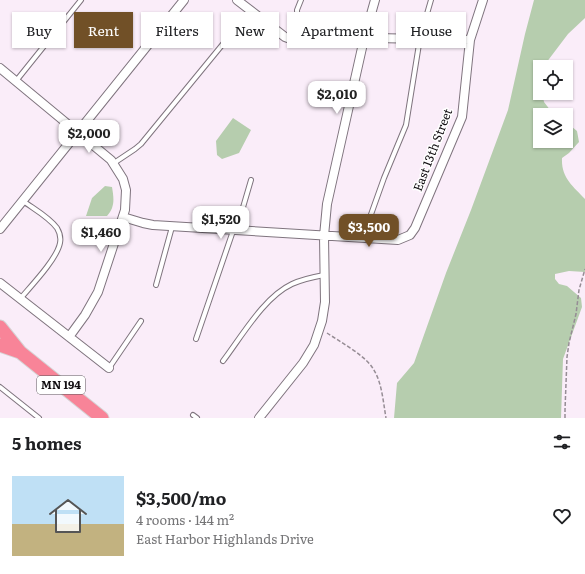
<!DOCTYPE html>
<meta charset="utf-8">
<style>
body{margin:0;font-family:Literata,serif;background:#f2f2f2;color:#202124;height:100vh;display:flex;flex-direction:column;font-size:15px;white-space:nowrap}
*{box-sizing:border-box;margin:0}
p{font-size:13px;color:#757577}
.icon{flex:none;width:22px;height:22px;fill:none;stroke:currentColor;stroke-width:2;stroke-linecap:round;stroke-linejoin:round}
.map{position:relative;height:418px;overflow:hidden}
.details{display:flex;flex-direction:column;background:#fff;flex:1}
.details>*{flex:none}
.guide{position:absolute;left:12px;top:12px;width:561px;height:36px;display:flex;gap:8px}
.tools{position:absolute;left:533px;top:60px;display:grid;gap:8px}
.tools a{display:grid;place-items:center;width:40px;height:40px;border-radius:0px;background:#fff;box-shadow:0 1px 3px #0004;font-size:20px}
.price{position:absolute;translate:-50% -34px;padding:0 9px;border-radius:8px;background:#fff;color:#222;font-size:13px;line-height:26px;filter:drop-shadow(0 1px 2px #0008)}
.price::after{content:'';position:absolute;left:50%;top:24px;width:12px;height:9px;margin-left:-6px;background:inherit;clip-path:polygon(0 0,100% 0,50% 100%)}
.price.current{background:#715027;color:#fff}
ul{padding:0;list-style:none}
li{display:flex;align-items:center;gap:12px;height:100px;padding:0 12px}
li+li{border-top:1px solid #e0e0e0}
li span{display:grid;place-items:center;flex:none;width:112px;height:80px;border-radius:0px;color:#555}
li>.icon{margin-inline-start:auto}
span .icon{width:48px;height:48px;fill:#fffc;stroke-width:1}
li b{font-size:17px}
h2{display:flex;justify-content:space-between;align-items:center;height:48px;padding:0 12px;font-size:17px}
.chip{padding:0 14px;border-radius:0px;background:#fff;box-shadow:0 1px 3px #0004;font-size:14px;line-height:36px}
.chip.current{background:#715027;color:#fff}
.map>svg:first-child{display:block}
.green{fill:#b6cdae}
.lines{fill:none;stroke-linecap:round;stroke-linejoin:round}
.service-casing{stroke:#7f747e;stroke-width:6}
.minor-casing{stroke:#7f747e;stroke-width:10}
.trunk-casing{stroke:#d5d4d5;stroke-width:15}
.path{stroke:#968d95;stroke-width:1.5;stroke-dasharray:4 2;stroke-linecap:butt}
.service{stroke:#fff;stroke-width:4}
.minor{stroke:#fff;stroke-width:8}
.trunk{stroke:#f88498;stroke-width:13}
.labels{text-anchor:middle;stroke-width:3;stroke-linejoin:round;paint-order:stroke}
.shield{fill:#fff;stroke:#5a575a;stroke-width:1}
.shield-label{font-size:11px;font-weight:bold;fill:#130f13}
.street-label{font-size:12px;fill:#130f13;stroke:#fff}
</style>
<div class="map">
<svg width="585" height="418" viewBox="0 0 585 418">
<rect width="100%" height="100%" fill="#faedf9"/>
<path class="green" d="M 534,0 L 585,0 L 585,18 L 568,34 L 543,67 L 540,67 L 540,93 L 542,93 L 544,102 L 554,115 L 540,115 L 540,141 L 566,141 L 566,122 L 577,131 L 579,142 L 569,153 L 562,158 C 561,178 573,186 585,199 L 585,272 L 569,271 L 555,274 L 555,279 L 559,284 L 567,286 L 581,298 L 582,307 L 563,359 L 561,418 L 394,418 L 397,383 L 414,363 L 446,273 L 471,210 L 508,110 L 525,34 Z
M 233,118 L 251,130 L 239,153 L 222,159 L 217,155 L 216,141 Z
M 105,186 L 112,187 C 114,199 115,207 107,216 L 86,216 L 92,198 Z"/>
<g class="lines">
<g class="service-casing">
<path id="service" d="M 298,40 L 297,10 L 301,0
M 16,81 L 81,0
M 114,163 L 135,149 L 141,144 L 250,11
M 238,230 L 239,221 L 251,180
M 369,238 L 369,220 L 384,178 L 406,125 L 420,38 L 431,0
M 156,285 L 172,227
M 20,299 C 31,286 57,259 60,243 C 61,238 60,233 57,228 C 49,217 34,209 23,201
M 196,339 L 233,231
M 223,361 C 242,336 264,297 292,284 C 303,279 313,277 324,275
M 109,368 L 141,321
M 0,387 L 39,418
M 193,415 L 197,418"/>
</g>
<g class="minor-casing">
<path id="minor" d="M 237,0 L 285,37 L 293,40 L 376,38 L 470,40
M 0,68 L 111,160 L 123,179 L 126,190 L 125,210 L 98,292 L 85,315 L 69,337
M 123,217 L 143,223 L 153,225 L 398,240 L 410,235 L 415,228 L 462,117 L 470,40 L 483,0
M 0,229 L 184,0
M 0,283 L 109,368
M 259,418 L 303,363 L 314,345 L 322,321 L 325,302 L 324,236 L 327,204 L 364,39 L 375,0"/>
</g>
<g class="trunk-casing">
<path id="trunk" d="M 0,327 L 20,352 L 102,418
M 0,345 L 20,352"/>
</g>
<path class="path" d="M 327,333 C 339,341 364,355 372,367 C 382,381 383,401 386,418
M 565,418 L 565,410 L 567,357 L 569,343 L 576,314 L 579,290 L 585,269"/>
<use href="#service" class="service"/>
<use href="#minor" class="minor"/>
<use href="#trunk" class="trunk"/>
</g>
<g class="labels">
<rect class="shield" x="37" y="376" width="48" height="18" rx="3"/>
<g class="shield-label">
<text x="61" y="389">MN 194</text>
</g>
<g class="street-label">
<text transform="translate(433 150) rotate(-69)" y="4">East 13th Street</text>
</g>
</g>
</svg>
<div class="tools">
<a><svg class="icon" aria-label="locate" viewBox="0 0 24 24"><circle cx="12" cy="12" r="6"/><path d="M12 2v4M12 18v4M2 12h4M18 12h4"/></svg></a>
<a><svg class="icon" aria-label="layers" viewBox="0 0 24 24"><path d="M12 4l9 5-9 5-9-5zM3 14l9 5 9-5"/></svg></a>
</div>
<b class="price" style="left:337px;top:115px">$2,010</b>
<b class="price" style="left:89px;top:154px">$2,000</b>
<b class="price" style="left:221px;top:240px">$1,520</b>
<b class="price current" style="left:369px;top:248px">$3,500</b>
<b class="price" style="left:101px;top:253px">$1,460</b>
<div class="guide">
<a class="chip">Buy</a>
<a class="chip current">Rent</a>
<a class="chip">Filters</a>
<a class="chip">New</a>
<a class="chip">Apartment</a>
<a class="chip">House</a>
</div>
</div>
<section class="details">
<h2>5 homes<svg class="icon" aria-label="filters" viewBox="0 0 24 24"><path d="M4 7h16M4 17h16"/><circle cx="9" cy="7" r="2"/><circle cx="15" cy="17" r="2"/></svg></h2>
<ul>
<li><span style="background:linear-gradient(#bfe0f5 60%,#c2b280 0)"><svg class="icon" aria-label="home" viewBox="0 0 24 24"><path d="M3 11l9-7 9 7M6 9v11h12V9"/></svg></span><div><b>$3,500/mo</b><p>4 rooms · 144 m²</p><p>East Harbor Highlands Drive</p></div><svg class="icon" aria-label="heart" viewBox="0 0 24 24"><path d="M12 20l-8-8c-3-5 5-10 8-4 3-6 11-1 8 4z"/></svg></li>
</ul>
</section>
